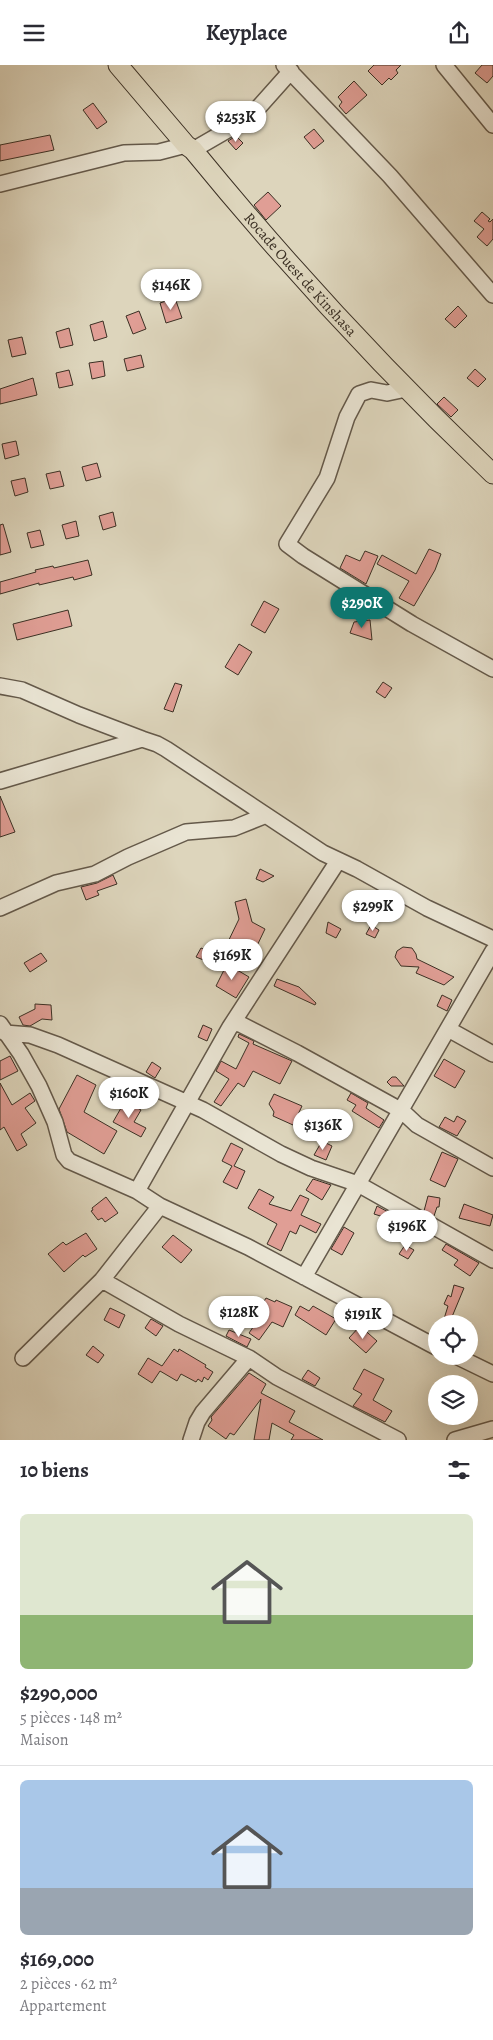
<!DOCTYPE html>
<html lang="fr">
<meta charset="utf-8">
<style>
body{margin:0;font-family:Alegreya,serif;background:#f7f7f7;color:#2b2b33;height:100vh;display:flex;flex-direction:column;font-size:19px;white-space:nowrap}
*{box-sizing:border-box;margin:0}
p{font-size:16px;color:#7c7c81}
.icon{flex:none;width:28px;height:28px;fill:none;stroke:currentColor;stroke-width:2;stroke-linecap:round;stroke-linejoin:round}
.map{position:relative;height:1375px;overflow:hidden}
.side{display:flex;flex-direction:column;background:#fff;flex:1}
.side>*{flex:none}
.buttons{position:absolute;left:428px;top:1250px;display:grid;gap:10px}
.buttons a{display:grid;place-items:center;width:50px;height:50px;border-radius:50%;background:#fff;box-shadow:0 5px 20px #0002;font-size:25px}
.price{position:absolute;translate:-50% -42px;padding:0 11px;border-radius:18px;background:#fff;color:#222;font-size:16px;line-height:32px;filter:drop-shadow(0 1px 2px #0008)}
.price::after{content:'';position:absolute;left:50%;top:30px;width:15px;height:11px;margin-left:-8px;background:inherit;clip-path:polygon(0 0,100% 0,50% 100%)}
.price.selected{background:#0f766e;color:#fff}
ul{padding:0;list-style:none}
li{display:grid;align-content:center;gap:10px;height:265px;padding:0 20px}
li+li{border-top:1px solid #e1e1e2}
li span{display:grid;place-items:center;height:155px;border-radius:8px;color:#555}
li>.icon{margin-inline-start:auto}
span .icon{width:90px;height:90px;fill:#fffc;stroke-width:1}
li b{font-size:21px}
h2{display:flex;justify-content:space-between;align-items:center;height:60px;padding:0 20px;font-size:21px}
header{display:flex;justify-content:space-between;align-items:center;height:65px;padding:0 20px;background:#fff;font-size:22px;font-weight:700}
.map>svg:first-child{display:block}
.building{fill:#e09e95;stroke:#3b3024}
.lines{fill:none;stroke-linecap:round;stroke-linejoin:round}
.minor-casing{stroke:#64594a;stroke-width:18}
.major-casing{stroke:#3b3024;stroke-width:21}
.minor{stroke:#e9e4d3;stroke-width:15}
.major{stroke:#ddd5bc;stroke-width:19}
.labels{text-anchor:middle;stroke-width:4;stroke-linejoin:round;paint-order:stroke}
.street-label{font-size:15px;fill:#3b3024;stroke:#e9e4d3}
</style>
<header><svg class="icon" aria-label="menu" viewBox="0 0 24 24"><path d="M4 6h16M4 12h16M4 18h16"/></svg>Keyplace<svg class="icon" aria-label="share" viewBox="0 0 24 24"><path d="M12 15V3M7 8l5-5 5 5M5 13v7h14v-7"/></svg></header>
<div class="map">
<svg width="493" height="1375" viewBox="0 0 493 1375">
<rect width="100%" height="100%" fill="#ddd5bc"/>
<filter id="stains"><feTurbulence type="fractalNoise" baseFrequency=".004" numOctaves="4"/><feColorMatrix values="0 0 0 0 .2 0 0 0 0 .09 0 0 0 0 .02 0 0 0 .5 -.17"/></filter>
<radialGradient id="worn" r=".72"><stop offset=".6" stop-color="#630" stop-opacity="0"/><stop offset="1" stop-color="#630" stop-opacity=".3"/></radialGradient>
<path class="building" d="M 374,0 L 401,0 L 396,5 L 398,8 L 391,15 L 389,13 L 382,20 L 368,6 Z
M 482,0 L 493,0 L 493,11 L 487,18 L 475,8 Z
M 354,16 L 367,30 L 346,49 L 339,41 L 342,37 L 338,32 Z
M 93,38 L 107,57 L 97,64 L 83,45 Z
M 314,64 L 324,76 L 314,84 L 304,72 Z
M 50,70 L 54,85 L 0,96 L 0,80 Z
M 236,71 L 243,78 L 236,85 L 228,76 Z
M 268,127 L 281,141 L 266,155 L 254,140 Z
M 482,147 L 490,154 L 488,156 L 490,157 L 493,154 L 493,174 L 487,181 L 477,172 L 484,164 L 474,156 Z
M 175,233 L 182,253 L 166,258 L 160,238 Z
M 458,241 L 467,251 L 455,263 L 445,254 Z
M 139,246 L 146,264 L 133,269 L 126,251 Z
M 103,256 L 107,272 L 94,276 L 90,260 Z
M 69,263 L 73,280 L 60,283 L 56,267 Z
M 22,272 L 26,289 L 12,292 L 8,275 Z
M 141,290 L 144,302 L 127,306 L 124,294 Z
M 103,296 L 105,311 L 92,314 L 89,298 Z
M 475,304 L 486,314 L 478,322 L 467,313 Z
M 69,305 L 73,320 L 59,323 L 56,308 Z
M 33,313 L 37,330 L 0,339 L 0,324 Z
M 444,332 L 458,345 L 451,352 L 437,339 Z
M 16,376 L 19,390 L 5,394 L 2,379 Z
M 97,398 L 101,412 L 86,416 L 82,402 Z
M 60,406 L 64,421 L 50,424 L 46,409 Z
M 25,413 L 28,427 L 15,431 L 11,416 Z
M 113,447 L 116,461 L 103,465 L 99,451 Z
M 76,456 L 79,471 L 66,474 L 62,460 Z
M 3,459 L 11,487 L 0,490 L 0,460 Z
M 40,465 L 44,480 L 31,483 L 27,468 Z
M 429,484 L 441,489 L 435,505 L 414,541 L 399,533 L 409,516 L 377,499 L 382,490 L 416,509 Z
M 365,486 L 378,491 L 366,519 L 340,503 L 346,490 L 360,496 Z
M 88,495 L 92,510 L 74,515 L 73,512 L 39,520 L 39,518 L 0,529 L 0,517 L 36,507 L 35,505 L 53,501 L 54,503 Z
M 264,536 L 279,544 L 265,568 L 251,560 Z
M 68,545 L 72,561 L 17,575 L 13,559 Z
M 370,555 L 372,575 L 350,568 L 354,557 Z
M 239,579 L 252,587 L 238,610 L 225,602 Z
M 383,617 L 392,623 L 385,633 L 376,627 Z
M 175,618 L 182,620 L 173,647 L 164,644 Z
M 0,731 L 15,767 L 0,772 Z
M 260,804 L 274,811 L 263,817 L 256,814 Z
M 113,810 L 117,819 L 97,826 L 99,830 L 86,835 L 81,822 L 97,818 Z
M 246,834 L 252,857 L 265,864 L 255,885 L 243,879 L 237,889 L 225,883 L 239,854 L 235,837 Z
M 328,857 L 341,864 L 336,873 L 326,868 Z
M 371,860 L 379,865 L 375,873 L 366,869 Z
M 403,882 L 412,883 L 416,889 L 417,894 L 454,912 L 444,920 L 416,908 L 419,902 L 401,901 L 395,892 L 397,886 Z
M 201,883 L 211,887 L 206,896 L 196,892 Z
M 41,888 L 47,896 L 30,907 L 24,898 Z
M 227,899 L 249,912 L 236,933 L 216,921 Z
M 277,914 L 299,922 L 316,938 L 315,940 L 274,921 Z
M 442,930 L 452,935 L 447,946 L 437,941 Z
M 35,939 L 51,940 L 52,955 L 42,954 L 30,961 L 23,960 L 19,952 L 35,944 Z
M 203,960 L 212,964 L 207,976 L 198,972 Z
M 239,969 L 254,976 L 253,979 L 292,996 L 280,1019 L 253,1006 L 244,1022 L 238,1018 L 221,1041 L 214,1037 L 229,1014 L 216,1006 L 221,996 L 236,1004 L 249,978 L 238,972 Z
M 10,991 L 18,1006 L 0,1015 L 0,996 Z
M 444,994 L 465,1006 L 455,1023 L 434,1011 Z
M 152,997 L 161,1003 L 155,1013 L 146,1007 Z
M 77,1010 L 96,1020 L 84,1047 L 117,1066 L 104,1089 L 67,1067 L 59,1044 Z
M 392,1012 L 396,1012 L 404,1021 L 391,1021 L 387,1017 Z
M 0,1018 L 12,1040 L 30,1028 L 35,1036 L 25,1043 L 36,1058 L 21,1069 L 27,1080 L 17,1086 L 4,1062 L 0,1065 Z
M 351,1028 L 368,1038 L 366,1043 L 384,1055 L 379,1063 L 352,1046 L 356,1040 L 347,1035 Z
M 274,1029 L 302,1041 L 293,1060 L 273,1051 L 274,1047 L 269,1039 Z
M 125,1036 L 141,1045 L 134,1057 L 146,1063 L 141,1072 L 113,1057 Z
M 457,1051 L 466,1056 L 457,1071 L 439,1062 L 445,1052 L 454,1057 Z
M 322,1076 L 332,1081 L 326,1095 L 314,1090 Z
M 231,1078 L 243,1084 L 234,1101 L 245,1106 L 237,1124 L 223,1117 L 232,1101 L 222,1096 Z
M 442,1087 L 458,1094 L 445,1122 L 430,1115 Z
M 313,1114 L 331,1120 L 322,1135 L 306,1125 Z
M 259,1124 L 274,1132 L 269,1139 L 291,1146 L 300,1130 L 309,1134 L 301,1150 L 321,1159 L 316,1168 L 300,1160 L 296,1169 L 290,1166 L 281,1186 L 267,1179 L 277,1159 L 248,1143 Z
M 428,1131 L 440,1133 L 439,1142 L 437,1142 L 434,1151 L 424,1146 Z
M 106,1132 L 118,1148 L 105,1157 L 102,1153 L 98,1155 L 91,1146 L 93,1145 L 92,1143 Z
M 464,1139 L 493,1150 L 490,1161 L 459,1153 Z
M 377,1141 L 392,1149 L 390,1154 L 374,1149 Z
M 344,1162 L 354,1168 L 342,1190 L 331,1184 Z
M 86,1168 L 97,1184 L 85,1192 L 83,1190 L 64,1207 L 48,1189 L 63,1177 L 66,1180 Z
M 173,1170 L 192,1185 L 181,1198 L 162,1182 Z
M 446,1179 L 479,1198 L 470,1211 L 454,1200 L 458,1195 L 442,1185 Z
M 405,1180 L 414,1185 L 408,1194 L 399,1189 Z
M 454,1220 L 464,1223 L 449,1259 L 446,1259 L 443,1257 L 448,1241 L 444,1239 L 448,1230 L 451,1232 Z
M 266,1233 L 275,1237 L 276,1235 L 292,1242 L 283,1262 L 272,1257 L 259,1275 L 249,1268 L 258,1255 L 254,1253 Z
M 300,1241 L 309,1246 L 313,1241 L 336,1254 L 326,1270 L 295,1250 Z
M 110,1243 L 125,1250 L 119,1263 L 104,1255 Z
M 151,1254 L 163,1261 L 156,1271 L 145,1263 Z
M 360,1261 L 377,1276 L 366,1288 L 349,1273 Z
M 229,1265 L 251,1274 L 247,1282 L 226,1271 Z
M 93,1281 L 104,1290 L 98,1298 L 86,1290 Z
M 174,1284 L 178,1287 L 179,1284 L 206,1300 L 205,1302 L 213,1307 L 208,1315 L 204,1312 L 202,1317 L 198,1314 L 196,1317 L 181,1309 L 177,1316 L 160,1306 L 152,1318 L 138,1309 L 148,1293 L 162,1301 Z
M 364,1304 L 384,1314 L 373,1335 L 392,1346 L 385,1357 L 353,1341 L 362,1329 L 353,1324 Z
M 308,1305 L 320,1313 L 315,1321 L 302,1314 Z
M 249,1308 L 266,1319 L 261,1328 L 295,1346 L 289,1357 L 323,1375 L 291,1375 L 294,1370 L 272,1358 L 269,1375 L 254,1375 L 261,1334 L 234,1370 L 230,1368 L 226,1374 L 208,1361 L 212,1355 L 211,1352 Z"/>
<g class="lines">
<g class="minor-casing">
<path id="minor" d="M 284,0 L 390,111 L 493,230
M 444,0 L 493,60
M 193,85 L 250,52 L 291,6
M 0,119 L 124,88 L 159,87 L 186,80
M 406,324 L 387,328 L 371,325 L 359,329 L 347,352 L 327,413 L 287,479 L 303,491 L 412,559 L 493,604
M 0,621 L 22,625 L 79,650 L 142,674
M 0,716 L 142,674 L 157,679 L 166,684 L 323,788 L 357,804 L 427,843 L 493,874
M 0,843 L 56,818 L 95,809 L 128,792 L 186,767 L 234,763 L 264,751
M 233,958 L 240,959 L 297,988 L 402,1046 L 417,1060 L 493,1103
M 0,959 L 21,989 L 39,1021 L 55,1057 L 64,1090 L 69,1096 L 137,1126 L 160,1141 L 248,1182 L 436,1282
M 448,964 L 493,989
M 5,968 L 30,970 L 58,980 L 203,1045 L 281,1089 L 311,1103 L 358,1119 L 493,1195
M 137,1126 L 230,962 L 338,796
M 304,1212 L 493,886
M 102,1215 L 179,1259 L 249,1293 L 277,1312 L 398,1375
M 456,1291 L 493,1309
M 23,1293 L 102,1215 L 160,1141
M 191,1375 L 197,1357 L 203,1347 L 249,1293
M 455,1375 L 493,1364"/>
</g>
<g class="major-casing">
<g id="major">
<path id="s1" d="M 118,0 L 186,80 L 193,85 C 287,200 386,307 493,409"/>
</g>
</g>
<use href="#minor" class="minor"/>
<use href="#major" class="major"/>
</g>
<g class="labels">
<g class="street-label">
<text dy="5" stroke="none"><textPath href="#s1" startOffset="278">Rocade Ouest de Kinshasa</textPath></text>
</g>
</g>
<rect width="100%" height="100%" filter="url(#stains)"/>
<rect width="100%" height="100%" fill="url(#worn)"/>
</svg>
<div class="buttons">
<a><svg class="icon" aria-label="locate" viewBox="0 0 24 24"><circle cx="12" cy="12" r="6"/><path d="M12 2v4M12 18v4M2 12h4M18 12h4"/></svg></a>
<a><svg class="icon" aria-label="layers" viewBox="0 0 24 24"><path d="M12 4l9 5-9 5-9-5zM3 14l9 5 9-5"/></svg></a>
</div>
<b class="price" style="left:236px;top:78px">$253K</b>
<b class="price" style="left:171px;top:246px">$146K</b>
<b class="price selected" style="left:362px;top:564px">$290K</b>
<b class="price" style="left:373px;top:867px">$299K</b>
<b class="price" style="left:232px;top:916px">$169K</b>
<b class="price" style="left:129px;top:1054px">$160K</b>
<b class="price" style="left:323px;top:1086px">$136K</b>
<b class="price" style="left:407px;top:1187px">$196K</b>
<b class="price" style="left:239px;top:1273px">$128K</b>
<b class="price" style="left:363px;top:1275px">$191K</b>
</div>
<section class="side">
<h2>10 biens<svg class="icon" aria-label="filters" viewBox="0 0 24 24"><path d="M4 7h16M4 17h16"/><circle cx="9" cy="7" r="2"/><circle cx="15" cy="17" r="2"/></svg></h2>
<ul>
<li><span style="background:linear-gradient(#dfe7d0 65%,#8fb573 0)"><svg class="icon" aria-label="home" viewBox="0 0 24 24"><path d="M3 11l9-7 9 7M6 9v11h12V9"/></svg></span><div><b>$290,000</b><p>5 pièces · 148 m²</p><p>Maison</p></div></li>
<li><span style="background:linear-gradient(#a9c7e8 70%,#9aa5b1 0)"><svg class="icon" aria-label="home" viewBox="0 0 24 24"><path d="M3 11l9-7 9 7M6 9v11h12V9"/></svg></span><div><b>$169,000</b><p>2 pièces · 62 m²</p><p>Appartement</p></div></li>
</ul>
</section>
